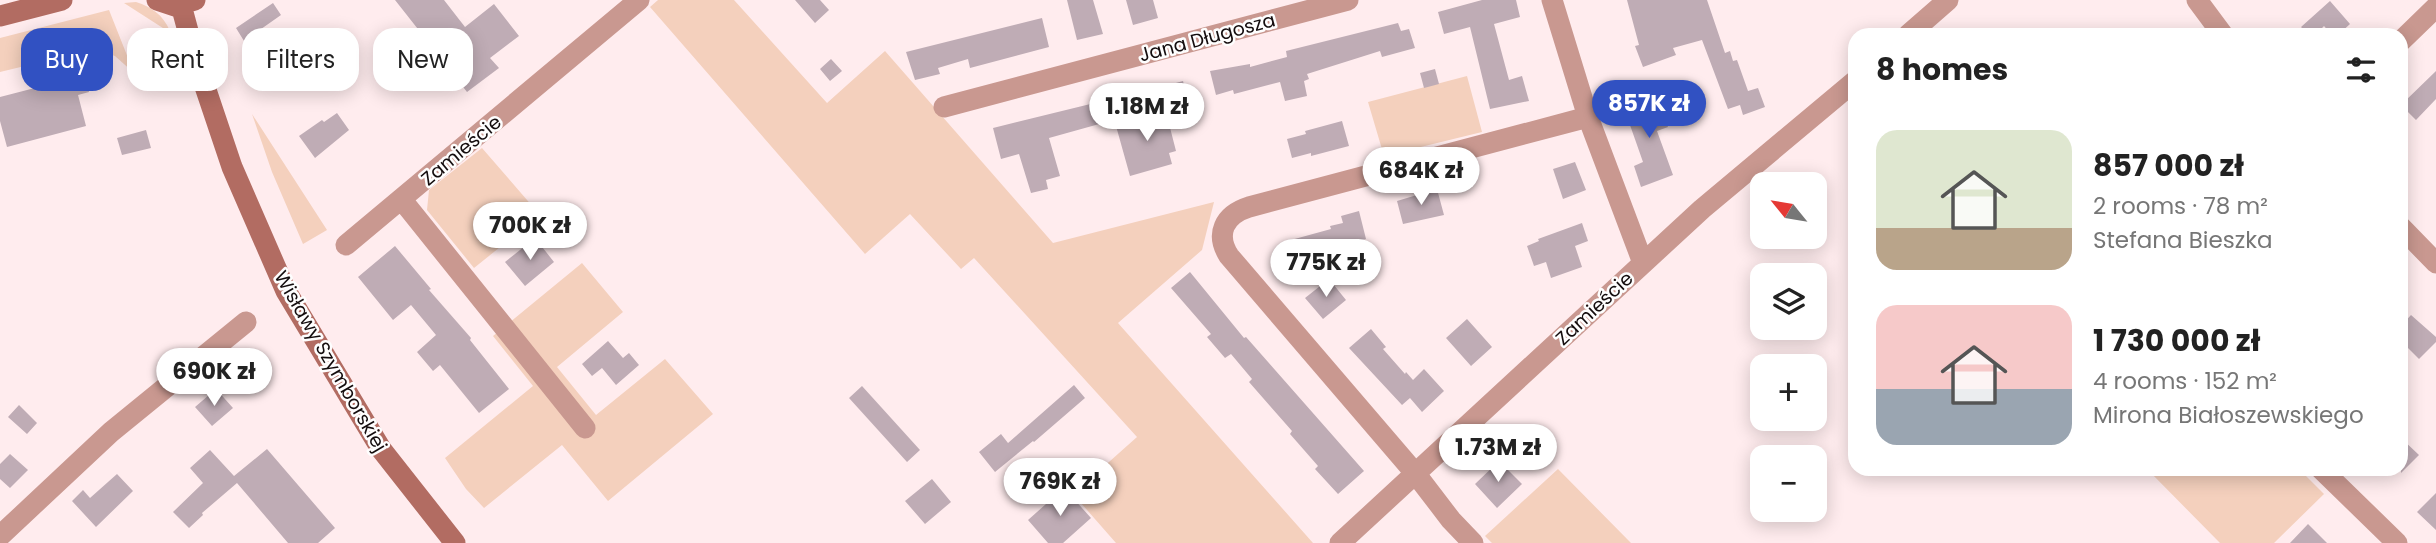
<!DOCTYPE html>
<meta charset="utf-8">
<style>
body{margin:0;font-family:Poppins,sans-serif;background:#f6f6f6;color:#222;height:100vh;display:flex;flex-direction:column;font-size:26px;white-space:nowrap}
*{box-sizing:border-box;margin:0}
p{font-size:23px;color:#767676}
.icon{flex:none;width:38px;height:38px;fill:none;stroke:currentColor;stroke-width:2;stroke-linecap:round;stroke-linejoin:round}
.map{position:relative;flex:1;overflow:hidden}
.details{position:absolute;left:1848px;top:28px;width:560px;height:448px;display:flex;flex-direction:column;background:#fff;border-radius:21px;box-shadow:0 4px 18px #0003}
.details>*{flex:none}
.guide{position:absolute;left:21px;top:28px;width:665px;height:63px;display:flex;gap:14px}
.needle{width:46px;rotate:300deg}
.fabs{position:absolute;left:1750px;top:172px;display:grid;gap:14px}
.fabs a{display:grid;place-items:center;width:77px;height:77px;border-radius:14px;background:#fff;box-shadow:0 4px 18px #0003;font-size:35px}
.price{position:absolute;translate:-50% -60px;padding:0 16px;border-radius:24px;background:#fff;color:#222;font-size:23px;line-height:46px;filter:drop-shadow(0 2px 4px #0008)}
.price::after{content:'';position:absolute;left:50%;top:42px;width:21px;height:16px;margin-left:-10px;background:inherit;clip-path:polygon(0 0,100% 0,50% 100%)}
.price.active{background:#3151c2;color:#fff}
ul{padding:0;list-style:none}
li{display:flex;align-items:center;gap:21px;height:175px;padding:0 28px}
li span{display:grid;place-items:center;flex:none;width:196px;height:140px;border-radius:21px;color:#555}
li>.icon{margin-inline-start:auto}
span .icon{width:84px;height:84px;fill:#fffc;stroke-width:1}
li b{font-size:30px}
h2{display:flex;justify-content:space-between;align-items:center;height:84px;padding:0 28px;font-size:30px}
.chip{padding:0 24px;border-radius:21px;background:#fff;box-shadow:0 4px 18px #0003;font-size:24px;line-height:63px}
.chip.active{background:#3151c2;color:#fff}
.map>svg:first-child{display:block}
.green{fill:#f4d0bd}
.building{fill:#bfacb5}
.lines{fill:none;stroke-linecap:round;stroke-linejoin:round}
.street{stroke:#c99890;stroke-width:21}
.secondary{stroke:#b26c62;stroke-width:21}
.labels{text-anchor:middle;stroke-width:5;stroke-linejoin:round;paint-order:stroke}
.street-label{font-size:19px;fill:#140d0e;stroke:#fefefe}
</style>
<div class="map">
<svg width="2436" height="543" viewBox="0 0 2436 543">
<rect width="100%" height="100%" fill="#ffecee"/>
<path class="green" d="M 658,0 L 734,0 L 827,103 L 885,51 L 1053,243 L 1214,202 L 1202,250 L 1118,323 L 1313,543 L 1116,543 L 1073,494 L 1137,437 L 974,258 L 961,269 L 910,214 L 865,254 L 650,7 Z
M 136,2 C 152,7 163,15 170,31 L 166,30 L 124,3 Z
M 109,10 L 134,73 L 115,56 L 95,49 L 0,72 L 0,38 Z
M 1467,76 L 1482,132 L 1384,156 L 1368,102 Z
M 252,114 L 327,230 L 303,244 L 272,172 Z
M 482,148 L 540,215 L 474,268 L 427,210 L 429,190 Z
M 582,263 L 623,312 L 557,367 L 596,415 L 665,359 L 713,414 L 608,501 L 562,445 L 484,508 L 466,489 L 445,458 L 533,386 L 493,336 Z
M 1558,469 L 1631,543 L 1492,543 L 1485,536 Z
M 2147,469 L 2299,469 L 2324,494 L 2274,543 L 2220,543 Z"/>
<path class="building" d="M 395,0 L 444,0 L 465,27 L 494,4 L 519,36 L 490,58 L 499,68 L 467,92 L 460,83 L 450,91 L 426,60 L 436,52 Z
M 795,0 L 820,0 L 829,10 L 815,23 Z
M 1067,0 L 1093,0 L 1103,34 L 1077,40 Z
M 1126,0 L 1153,0 L 1158,18 L 1133,25 Z
M 1482,0 L 1516,0 L 1520,17 L 1494,24 L 1509,80 L 1522,76 L 1529,101 L 1490,109 L 1470,27 L 1444,34 L 1438,12 Z
M 1627,0 L 1707,0 L 1725,53 L 1730,51 L 1733,61 L 1737,60 L 1748,91 L 1758,88 L 1765,107 L 1743,115 L 1740,105 L 1728,109 L 1702,40 L 1673,48 L 1676,55 L 1643,67 L 1635,46 L 1639,45 Z
M 2330,1 L 2350,24 L 2338,35 L 2332,35 L 2324,26 L 2315,35 L 2309,35 L 2301,27 Z
M 273,3 L 281,15 L 244,41 L 236,28 Z
M 1042,18 L 1049,47 L 970,68 L 968,59 L 938,68 L 940,74 L 915,80 L 906,52 Z
M 1398,23 L 1401,31 L 1409,29 L 1415,48 L 1382,57 L 1380,51 L 1307,74 L 1309,79 L 1304,81 L 1307,96 L 1285,101 L 1280,82 L 1234,94 L 1233,90 L 1216,95 L 1210,71 L 1250,64 L 1250,67 L 1287,57 L 1286,51 Z
M 831,59 L 842,71 L 830,81 L 820,69 Z
M 1435,69 L 1439,84 L 1424,88 L 1420,73 Z
M 2436,71 L 2436,99 L 2416,120 L 2401,105 Z
M 85,75 L 89,92 L 78,95 L 86,126 L 7,147 L 0,121 L 0,97 Z
M 1183,81 L 1189,105 L 1164,111 L 1158,88 Z
M 1656,96 L 1668,127 L 1657,131 L 1673,175 L 1641,187 L 1634,166 L 1643,162 L 1624,108 Z
M 1119,97 L 1126,122 L 1111,126 L 1110,121 L 1049,138 L 1060,176 L 1046,180 L 1048,189 L 1031,193 L 1019,154 L 1001,159 L 993,128 Z
M 1166,112 L 1176,151 L 1169,153 L 1172,164 L 1130,176 L 1116,126 Z
M 337,113 L 349,130 L 315,158 L 299,136 L 322,120 L 324,122 Z
M 1342,121 L 1349,146 L 1311,156 L 1311,153 L 1292,158 L 1287,139 L 1306,134 L 1305,131 Z
M 146,130 L 151,148 L 122,155 L 117,138 Z
M 1575,162 L 1586,190 L 1563,199 L 1553,169 Z
M 1437,189 L 1444,215 L 1403,224 L 1397,201 Z
M 1359,211 L 1366,239 L 1335,247 L 1334,244 L 1295,255 L 1291,240 L 1331,229 L 1330,226 L 1343,223 L 1341,216 Z
M 1582,223 L 1588,241 L 1575,246 L 1582,267 L 1551,278 L 1546,262 L 1534,266 L 1527,246 L 1539,241 L 1538,239 Z
M 535,238 L 554,262 L 525,286 L 505,262 Z
M 395,246 L 431,289 L 429,290 L 471,338 L 470,340 L 509,389 L 479,413 L 440,365 L 433,371 L 417,352 L 436,335 L 411,305 L 393,320 L 358,277 Z
M 1190,272 L 1244,338 L 1246,337 L 1364,471 L 1338,494 L 1315,469 L 1318,466 L 1290,434 L 1292,431 L 1249,382 L 1252,379 L 1231,354 L 1225,358 L 1207,337 L 1211,334 L 1171,288 Z
M 1329,279 L 1346,300 L 1323,319 L 1305,298 Z
M 2411,315 L 2436,337 L 2436,342 L 2419,359 L 2401,341 L 2401,326 Z
M 1467,319 L 1492,347 L 1471,366 L 1446,338 Z
M 1371,329 L 1386,347 L 1383,349 L 1405,374 L 1406,372 L 1413,380 L 1424,369 L 1444,391 L 1422,412 L 1410,398 L 1402,405 L 1349,348 Z
M 608,341 L 623,358 L 629,353 L 639,365 L 616,385 L 602,368 L 592,376 L 582,364 Z
M 1074,385 L 1085,398 L 1034,442 L 1033,441 L 995,472 L 979,452 L 1001,434 L 1008,443 Z
M 862,386 L 920,450 L 907,462 L 849,398 Z
M 216,389 L 233,408 L 212,426 L 195,407 Z
M 19,405 L 37,423 L 27,434 L 8,417 Z
M 2401,438 L 2419,455 L 2401,473 Z
M 267,449 L 335,528 L 318,543 L 288,543 L 237,483 L 202,513 L 203,515 L 189,528 L 173,512 L 203,483 L 190,468 L 210,450 L 234,476 Z
M 10,454 L 28,470 L 10,488 L 0,479 L 0,464 Z
M 1499,461 L 1522,484 L 1497,508 L 1475,484 Z
M 117,474 L 133,491 L 96,527 L 72,501 L 83,490 L 90,498 Z
M 932,479 L 951,502 L 925,524 L 905,501 Z
M 1064,488 L 1091,518 L 1063,543 L 1048,543 L 1028,520 Z
M 2436,493 L 2436,530 L 2417,512 Z
M 2308,524 L 2327,543 L 2290,543 Z"/>
<g class="lines">
<path class="street" d="M 1552,0 L 1588,117 L 1643,263
M 2197,0 L 2223,35
M 1908,35 L 1948,0
M 2401,41 L 2436,7
M 944,107 L 1348,0
M 402,200 L 585,428
M 2401,227 L 2436,263
M 346,245 L 639,0
M 2321,469 L 2397,543
M 0,536 L 111,432 L 246,322
M 1340,543 L 1702,209 L 1855,81
M 1473,543 L 1451,520 L 1415,473 L 1229,256 C 1215,234 1224,215 1249,207 L 1588,117"/>
<path class="secondary" d="M 157,0 L 175,6 L 195,0
M 181,5 L 195,57 L 232,167 L 286,291 L 381,449 L 455,543
M 0,16 L 62,0"/>
</g>
<g class="labels">
<g class="street-label">
<text transform="translate(1207 37) rotate(-15)" y="7">Jana Długosza</text>
<text transform="translate(461 150) rotate(-40)" y="7">Zamieście</text>
<text transform="translate(1594 308) rotate(-43)" y="7">Zamieście</text>
<text transform="translate(331 361) rotate(60)" y="7">Wisławy Szymborskiej</text>
</g>
</g>
</svg>
<div class="fabs">
<a><svg class="needle" viewBox="-14 -14 28 28"><path d="M0-13l5 13h-10z" fill="#e53935"/><path d="M0 13l5-13h-10z" fill="#767676"/></svg></a>
<a><svg class="icon" aria-label="layers" viewBox="0 0 24 24"><path d="M12 4l9 5-9 5-9-5zM3 14l9 5 9-5"/></svg></a>
<a>+</a>
<a>−</a>
</div>
<b class="price active" style="left:1649px;top:140px">857K zł</b>
<b class="price" style="left:1147px;top:143px">1.18M zł</b>
<b class="price" style="left:1421px;top:207px">684K zł</b>
<b class="price" style="left:530px;top:262px">700K zł</b>
<b class="price" style="left:1326px;top:299px">775K zł</b>
<b class="price" style="left:214px;top:408px">690K zł</b>
<b class="price" style="left:1498px;top:484px">1.73M zł</b>
<b class="price" style="left:1060px;top:518px">769K zł</b>
<div class="guide">
<a class="chip active">Buy</a>
<a class="chip">Rent</a>
<a class="chip">Filters</a>
<a class="chip">New</a>
</div>
<section class="details">
<h2>8 homes<svg class="icon" aria-label="filters" viewBox="0 0 24 24"><path d="M4 7h16M4 17h16"/><circle cx="9" cy="7" r="2"/><circle cx="15" cy="17" r="2"/></svg></h2>
<ul>
<li><span style="background:linear-gradient(#dfe7d0 70%,#b9a48a 0)"><svg class="icon" aria-label="home" viewBox="0 0 24 24"><path d="M3 11l9-7 9 7M6 9v11h12V9"/></svg></span><div><b>857 000 zł</b><p>2 rooms · 78 m²</p><p>Stefana Bieszka</p></div></li>
<li><span style="background:linear-gradient(#f6c9c9 60%,#9aa5b1 0)"><svg class="icon" aria-label="home" viewBox="0 0 24 24"><path d="M3 11l9-7 9 7M6 9v11h12V9"/></svg></span><div><b>1 730 000 zł</b><p>4 rooms · 152 m²</p><p>Mirona Białoszewskiego</p></div></li>
</ul>
</section>
</div>
